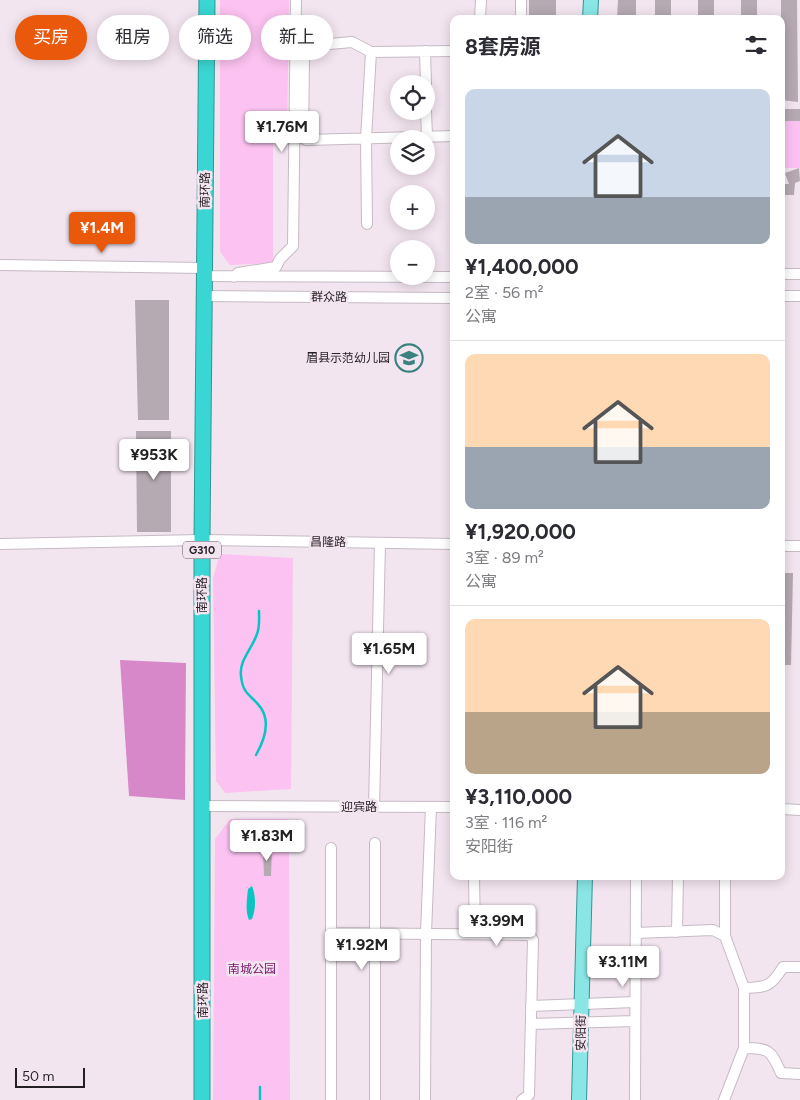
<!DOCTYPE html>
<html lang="zh">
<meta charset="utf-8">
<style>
body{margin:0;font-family:Figtree,"Noto Sans SC",sans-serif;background:#f7f7f7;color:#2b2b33;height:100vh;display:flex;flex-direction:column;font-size:19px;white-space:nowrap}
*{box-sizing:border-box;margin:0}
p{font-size:16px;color:#7c7c81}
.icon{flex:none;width:28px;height:28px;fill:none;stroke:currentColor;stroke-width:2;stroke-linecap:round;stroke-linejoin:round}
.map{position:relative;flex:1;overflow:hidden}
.panel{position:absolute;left:450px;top:15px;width:335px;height:865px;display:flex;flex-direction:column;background:#fff;border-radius:10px;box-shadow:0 2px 12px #0003}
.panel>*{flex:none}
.top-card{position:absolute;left:15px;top:15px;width:360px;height:45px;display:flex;gap:10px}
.buttons{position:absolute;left:390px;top:75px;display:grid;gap:10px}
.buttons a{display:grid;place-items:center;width:45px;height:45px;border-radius:50%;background:#fff;box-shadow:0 2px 12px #0003;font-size:25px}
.scale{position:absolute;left:15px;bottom:12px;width:70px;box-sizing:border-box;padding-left:5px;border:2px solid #241f23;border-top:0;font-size:14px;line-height:18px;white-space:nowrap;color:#241f23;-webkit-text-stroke:4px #f3e5f0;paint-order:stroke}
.price{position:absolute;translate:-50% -42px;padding:0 11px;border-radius:5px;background:#fff;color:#222;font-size:16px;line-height:32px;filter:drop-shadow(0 1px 2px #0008)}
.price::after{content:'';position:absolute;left:50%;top:30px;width:15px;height:11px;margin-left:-8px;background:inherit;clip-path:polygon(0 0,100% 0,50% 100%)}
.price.selected{background:#ea580c;color:#fff}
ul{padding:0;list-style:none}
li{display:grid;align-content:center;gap:10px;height:265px;padding:0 15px}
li+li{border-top:1px solid #e1e1e2}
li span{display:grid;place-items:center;height:155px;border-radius:10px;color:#555}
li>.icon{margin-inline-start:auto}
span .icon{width:90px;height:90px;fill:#fffc;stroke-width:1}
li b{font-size:21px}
h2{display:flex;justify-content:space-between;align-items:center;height:60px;padding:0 15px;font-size:21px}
.pill{padding:0 18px;border-radius:22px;background:#fff;box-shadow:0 2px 12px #0003;font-size:18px;line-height:45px}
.pill.selected{background:#ea580c;color:#fff}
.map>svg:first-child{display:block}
.green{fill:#fcc2f1}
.forest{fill:#d788c9}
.water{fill:#08c5c2}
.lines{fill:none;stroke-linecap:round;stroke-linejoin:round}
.stream{stroke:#08c5c2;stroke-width:2.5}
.building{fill:#b5a9b2}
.minor-casing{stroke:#c7bac4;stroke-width:12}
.major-casing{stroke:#329695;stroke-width:16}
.highway-casing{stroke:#329695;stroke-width:17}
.minor{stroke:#fff;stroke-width:10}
.major{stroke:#89e6e5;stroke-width:14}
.highway{stroke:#3ad6d3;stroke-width:15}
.labels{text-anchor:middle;stroke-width:5;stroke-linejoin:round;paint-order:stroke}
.shield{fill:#f3e5f0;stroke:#625a60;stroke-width:1}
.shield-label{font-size:11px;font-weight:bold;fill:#241f23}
.street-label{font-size:12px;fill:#241f23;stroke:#f3e5f0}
.poi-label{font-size:12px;fill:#241f23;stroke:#f3e5f0;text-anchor:end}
.park-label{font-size:12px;fill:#741669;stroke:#f3e5f0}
</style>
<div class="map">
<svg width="800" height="1100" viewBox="0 0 800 1100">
<rect width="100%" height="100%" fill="#f3e5f0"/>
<path class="green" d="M 220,0 L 289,0 L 287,139 L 273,142 L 273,263 L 230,265 L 220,252 Z
M 781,121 L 800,121 L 800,168 L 781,168 Z
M 220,554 L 293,558 L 291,789 L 225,793 L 216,781 L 213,578 Z
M 230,819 L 289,819 L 290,1100 L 213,1100 L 215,839 Z"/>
<path class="forest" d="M 120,660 L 186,663 L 185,800 L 129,796 Z"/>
<path class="water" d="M 252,886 C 256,896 256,909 252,919 L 249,920 C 245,910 247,900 248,889 Z"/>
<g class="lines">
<path class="stream" d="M 256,755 C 264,741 271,723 261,708 C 252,695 243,696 241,676 C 239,660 252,649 257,634 C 260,626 259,619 259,611
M 260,1100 L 260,1087"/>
</g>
<path class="building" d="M 529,0 L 556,0 L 556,19 L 529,19 Z
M 618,0 L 636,0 L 636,19 L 617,19 Z
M 655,0 L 671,0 L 671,19 L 655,19 Z
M 698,0 L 714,0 L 714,19 L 698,19 Z
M 741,0 L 757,0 L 757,19 L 741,19 Z
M 781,0 L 797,0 L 798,102 L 781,100 Z
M 781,109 L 800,109 L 800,121 L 781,121 Z
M 799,168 L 800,181 L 795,183 L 794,195 L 781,195 L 781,184 L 789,184 L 785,173 Z
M 135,300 L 169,300 L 169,420 L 138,420 Z
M 136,431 L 171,431 L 171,532 L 137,532 Z
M 781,573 L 793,573 L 791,665 L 781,665 Z
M 263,849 L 272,849 L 271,876 L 264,876 Z"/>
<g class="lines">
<g class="minor-casing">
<path id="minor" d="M 480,19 L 481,0
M 521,19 L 521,0
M 425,51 L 426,84
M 454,51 L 371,52 L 352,42 L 307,46 L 304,59 L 303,137 L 306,140 L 454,136
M 426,111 L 427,137
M 367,224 L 366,139 L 371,52
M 0,265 L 204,268
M 781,274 L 800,274
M 204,276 L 454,277
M 234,277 L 238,273 L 276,267 L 280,259 L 293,246 L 296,0
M 204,296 L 454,298
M 781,296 L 800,296
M 0,544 L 202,540 L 454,544
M 781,546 L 800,546
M 203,806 L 454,807
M 374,807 L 380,543
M 781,809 L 800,810
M 474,876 L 475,934
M 677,932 L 678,876
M 331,933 L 530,935 L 533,940 L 529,1095 L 522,1100
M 636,933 L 713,930 L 725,936 L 744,988 L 744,1048 L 724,1100
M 725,936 L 725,876
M 744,988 C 767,987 771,987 783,967 L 800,967
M 531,1006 L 635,1002
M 531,1024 L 635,1021
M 744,1048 C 769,1048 771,1050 781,1073 L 800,1074
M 331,1100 L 331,848
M 375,1100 L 375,843
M 425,1100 L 426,933 L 431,807
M 635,1100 L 636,876"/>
</g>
<g class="major-casing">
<path id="major" d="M 590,19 L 591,0
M 579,1100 L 585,876"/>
</g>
<g class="highway-casing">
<path id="highway" d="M 202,1100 L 202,540 L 207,0"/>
</g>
<use href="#minor" class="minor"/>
<use href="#major" class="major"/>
<use href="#highway" class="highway"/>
</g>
<defs>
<g id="school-ring" transform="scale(1.4375)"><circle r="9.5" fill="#f3e5f0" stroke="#398280" stroke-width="1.5"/><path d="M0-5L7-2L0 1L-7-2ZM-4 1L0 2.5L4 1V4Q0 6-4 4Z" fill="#398280"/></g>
</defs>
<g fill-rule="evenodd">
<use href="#school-ring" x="409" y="358"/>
</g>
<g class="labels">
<rect class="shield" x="183" y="541.5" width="38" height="17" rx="4"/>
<g class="shield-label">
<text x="202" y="554">G310</text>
</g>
<g class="street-label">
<text transform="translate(205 190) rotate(-89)" y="4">南环路</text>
<text transform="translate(329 297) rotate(1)" y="4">群众路</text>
<text transform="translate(328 542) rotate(1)" y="4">昌隆路</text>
<text transform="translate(202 595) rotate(-90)" y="4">南环路</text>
<text x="359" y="811">迎宾路</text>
<text transform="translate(203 1000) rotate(-90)" y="4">南环路</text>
<text transform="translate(581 1033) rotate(-89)" y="4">安阳街</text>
</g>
<g class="poi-label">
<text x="390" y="362">眉县示范幼儿园</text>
</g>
<g class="park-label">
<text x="252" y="973">南城公园</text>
</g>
</g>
</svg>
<div class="buttons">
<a><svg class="icon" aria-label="locate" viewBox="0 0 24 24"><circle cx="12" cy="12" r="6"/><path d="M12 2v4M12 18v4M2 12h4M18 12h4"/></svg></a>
<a><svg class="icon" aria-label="layers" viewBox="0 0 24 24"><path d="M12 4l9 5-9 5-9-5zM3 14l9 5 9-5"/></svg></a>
<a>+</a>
<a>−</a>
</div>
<div class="scale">50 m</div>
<b class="price" style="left:282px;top:153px">¥1.76M</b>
<b class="price selected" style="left:102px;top:254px">¥1.4M</b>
<b class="price" style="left:154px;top:481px">¥953K</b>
<b class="price" style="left:389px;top:675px">¥1.65M</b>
<b class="price" style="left:267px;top:862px">¥1.83M</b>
<b class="price" style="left:497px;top:947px">¥3.99M</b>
<b class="price" style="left:362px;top:971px">¥1.92M</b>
<b class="price" style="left:623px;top:988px">¥3.11M</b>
<div class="top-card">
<a class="pill selected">买房</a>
<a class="pill">租房</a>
<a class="pill">筛选</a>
<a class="pill">新上</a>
</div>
<section class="panel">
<h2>8套房源<svg class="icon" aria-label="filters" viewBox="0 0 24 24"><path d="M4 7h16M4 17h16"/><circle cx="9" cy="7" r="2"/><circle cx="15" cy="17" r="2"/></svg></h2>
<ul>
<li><span style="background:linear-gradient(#c9d6e8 70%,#9aa5b1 0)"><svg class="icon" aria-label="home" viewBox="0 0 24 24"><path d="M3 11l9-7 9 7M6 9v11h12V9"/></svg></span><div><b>¥1,400,000</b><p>2室 · 56 m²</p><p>公寓</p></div></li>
<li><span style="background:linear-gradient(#ffd9b3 60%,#9aa5b1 0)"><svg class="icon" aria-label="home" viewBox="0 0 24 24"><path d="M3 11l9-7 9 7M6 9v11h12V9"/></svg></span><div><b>¥1,920,000</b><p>3室 · 89 m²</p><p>公寓</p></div></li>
<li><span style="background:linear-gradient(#ffd9b3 60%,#b9a48a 0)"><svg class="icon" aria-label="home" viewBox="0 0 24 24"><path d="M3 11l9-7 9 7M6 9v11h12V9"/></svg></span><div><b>¥3,110,000</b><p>3室 · 116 m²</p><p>安阳街</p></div></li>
</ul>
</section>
</div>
